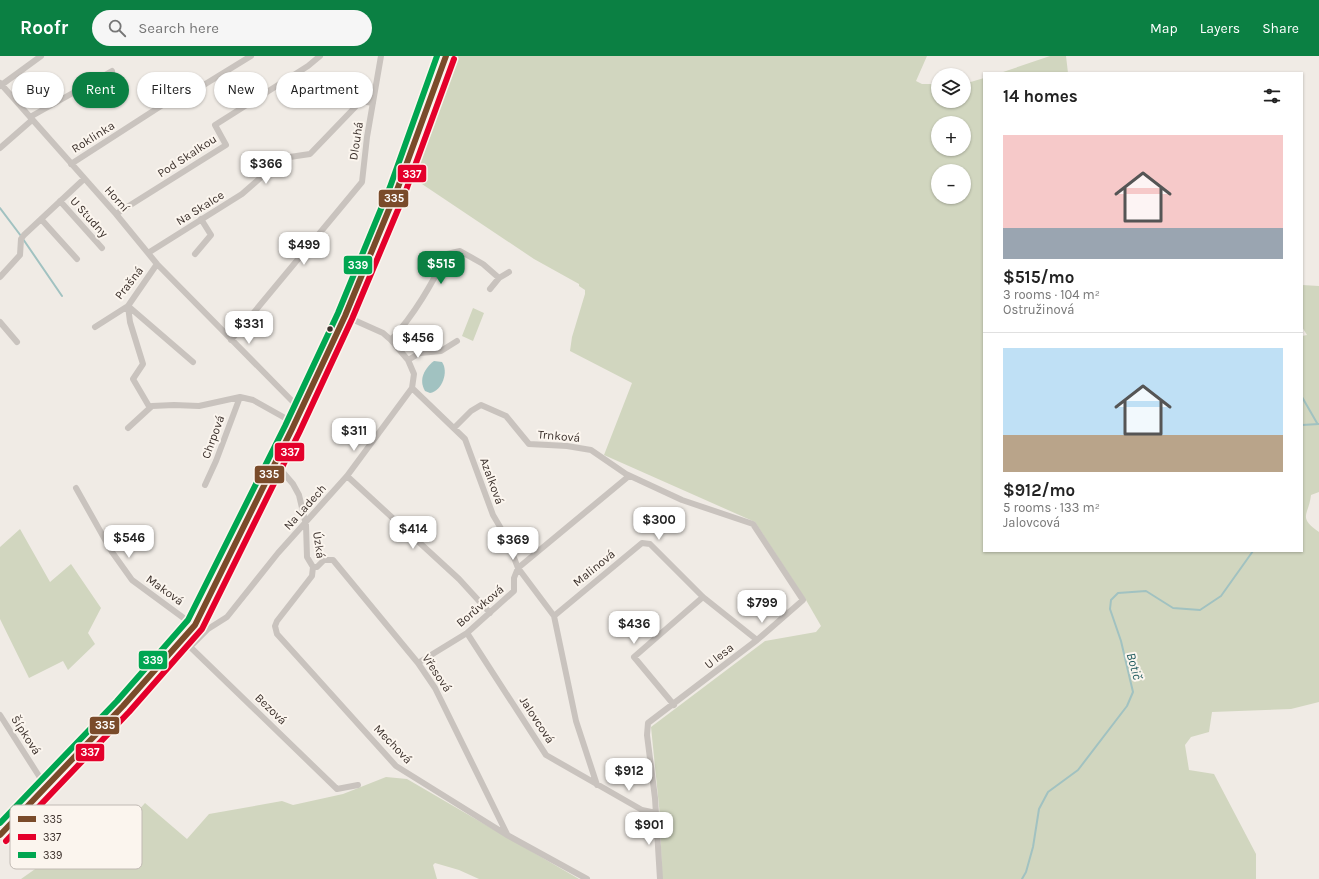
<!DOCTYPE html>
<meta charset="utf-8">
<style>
body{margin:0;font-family:Karla,sans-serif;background:#f6f6f6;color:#222;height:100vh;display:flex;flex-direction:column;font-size:15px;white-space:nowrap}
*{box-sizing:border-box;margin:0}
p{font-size:13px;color:#767676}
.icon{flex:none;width:22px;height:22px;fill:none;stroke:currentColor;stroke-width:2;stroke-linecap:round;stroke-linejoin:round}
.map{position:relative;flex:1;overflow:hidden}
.side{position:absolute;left:983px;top:16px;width:320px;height:480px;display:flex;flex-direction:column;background:#fff;border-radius:0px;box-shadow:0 1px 3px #0004}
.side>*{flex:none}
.banner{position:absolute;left:12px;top:16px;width:380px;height:36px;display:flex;gap:8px}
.buttons{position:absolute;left:931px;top:12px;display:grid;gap:8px}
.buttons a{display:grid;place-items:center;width:40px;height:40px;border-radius:50%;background:#fff;box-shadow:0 1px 3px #0004;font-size:20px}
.price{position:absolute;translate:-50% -34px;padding:0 9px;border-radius:8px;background:#fff;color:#222;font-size:13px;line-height:26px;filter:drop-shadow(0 1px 2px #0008)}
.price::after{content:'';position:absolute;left:50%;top:24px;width:12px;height:9px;margin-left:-6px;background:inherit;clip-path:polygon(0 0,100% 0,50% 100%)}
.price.current{background:#0b8043;color:#fff}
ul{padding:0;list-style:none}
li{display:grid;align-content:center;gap:8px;height:212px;padding:0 20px}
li+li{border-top:1px solid #e0e0e0}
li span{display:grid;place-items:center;height:124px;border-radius:0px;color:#555}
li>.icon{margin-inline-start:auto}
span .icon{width:72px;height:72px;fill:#fffc;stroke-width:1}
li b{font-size:17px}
h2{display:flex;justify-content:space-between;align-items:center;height:48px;padding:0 20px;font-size:17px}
.chip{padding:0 14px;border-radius:18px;background:#fff;box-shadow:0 1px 3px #0004;font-size:14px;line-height:36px}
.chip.current{background:#0b8043;color:#fff}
header{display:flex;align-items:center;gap:24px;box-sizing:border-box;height:56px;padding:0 20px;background:#0b8043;color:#fff}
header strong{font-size:19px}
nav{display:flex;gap:22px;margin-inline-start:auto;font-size:14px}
.search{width:280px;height:36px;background:#f6f6f6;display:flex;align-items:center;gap:10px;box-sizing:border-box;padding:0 14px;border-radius:22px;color:#767676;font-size:15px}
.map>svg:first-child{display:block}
.green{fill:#d1d6bf;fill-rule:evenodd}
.water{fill:#a1c2c1}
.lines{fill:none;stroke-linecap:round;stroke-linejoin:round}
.stream{stroke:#a1c2c1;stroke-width:2}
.street{stroke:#c9c3be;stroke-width:6}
.secondary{stroke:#bab3ae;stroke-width:8}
.bus-1-casing{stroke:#fbf5ee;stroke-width:9}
.bus-2-casing{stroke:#fbf5ee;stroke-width:9}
.bus-3-casing{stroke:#fbf5ee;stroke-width:9}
.bus-1{stroke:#7a4b2a;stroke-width:6}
.bus-2{stroke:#e4002b;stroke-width:6}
.bus-3{stroke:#00a651;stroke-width:6}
.bus-dot{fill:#3b302b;stroke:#fbf5ee;stroke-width:1.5}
.labels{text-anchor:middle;stroke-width:4;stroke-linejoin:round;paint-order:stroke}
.street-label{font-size:12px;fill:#3b302b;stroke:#fbf5ee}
.water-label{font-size:13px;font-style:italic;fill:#1f5a5e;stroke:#fbf5ee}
.key{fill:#fbf5ee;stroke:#c1bab4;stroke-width:1}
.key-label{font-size:11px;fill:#3b302b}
.line-badge{stroke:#fbf5ee;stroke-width:1.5}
.badge-label{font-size:11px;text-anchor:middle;font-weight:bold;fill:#fff}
</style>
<header>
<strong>Roofr</strong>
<div class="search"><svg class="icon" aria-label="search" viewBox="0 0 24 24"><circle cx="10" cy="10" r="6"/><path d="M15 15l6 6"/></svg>Search here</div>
<nav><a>Map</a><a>Layers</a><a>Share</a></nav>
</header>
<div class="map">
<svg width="1319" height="823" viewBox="0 0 1319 823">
<rect width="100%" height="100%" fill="#f0ebe5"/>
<path class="green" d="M 452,0 L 927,0 L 916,25 L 922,28 L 938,28 L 938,45 L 964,45 L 964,28 L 984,22 L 984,495 L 1302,495 L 1302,280 L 1307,279 L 1302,271 L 1302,229 L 1319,230 L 1319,436 L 1311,439 C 1309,459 1297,461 1319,476 L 1319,646 L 1291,653 L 1212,656 L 1209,676 L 1191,681 L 1185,689 L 1189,714 L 1214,718 L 1256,798 L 1256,823 L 662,823 L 660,760 L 651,671 L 765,585 L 816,576 L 821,570 L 806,544 L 755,466 L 604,399 L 632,327 L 570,295 L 572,281 L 585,238 L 585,234 L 579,230 L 579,228 L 534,203 L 410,120 ZM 938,67 L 964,67 L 964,93 L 938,93 ZM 938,115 L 964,115 L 964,141 L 938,141 Z
M 1050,0 L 1066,0 L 1068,17 L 1000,17 Z
M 473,252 L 484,257 L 473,285 L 462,280 Z
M 20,473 L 50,526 L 71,508 L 101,552 L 88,577 L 95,588 L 68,614 L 63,605 L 29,622 L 0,563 L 0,491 Z
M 386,721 L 407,723 L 579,823 L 479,823 L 459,814 L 435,807 L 433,809 L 437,823 L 21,823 L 65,792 L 90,770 L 91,806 L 138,800 L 129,785 L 130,764 L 145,747 L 187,783 L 209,758 L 282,745 L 293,749 L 343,738 Z"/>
<path class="water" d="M 434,305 L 442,306 C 449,316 442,335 430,337 L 425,335 C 418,323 425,312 434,305 Z"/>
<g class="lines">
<path class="stream" d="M 0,152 L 21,180
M 23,183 L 62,240
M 1302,341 L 1317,367
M 1302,369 L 1319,368
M 1022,823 L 1026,816 L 1033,791 L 1039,753 L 1048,736 L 1078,714 L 1127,650 L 1133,636 L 1121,585 L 1110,553 L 1111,544 L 1118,537 L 1146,535 L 1173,552 L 1200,554 L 1221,540 L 1253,495"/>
<path class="street" d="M 0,27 L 116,158 L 157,208 L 301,354
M 0,30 L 41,0
M 30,61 L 112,15
M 0,92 L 32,64
M 71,108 L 164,48 L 194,35 L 251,0
M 60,145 L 102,192
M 116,158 L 226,89 L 215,69 L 308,10 L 320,0
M 41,163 L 77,203
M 148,197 L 242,138 L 283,102 L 310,98 L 361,45 L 373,47
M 195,198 L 211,179 L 201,163
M 0,221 L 20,199 L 21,183 L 24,179 L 84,123
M 490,233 L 499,222 L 509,216
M 128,250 L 130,266 L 143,308 L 133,323 L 150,352
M 128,250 L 193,306
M 0,266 L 17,286
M 95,271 L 128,250 L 157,208
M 231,284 L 362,126 L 367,81 L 381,0
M 391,284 C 415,258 431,229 447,198 L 460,195 L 483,208 L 499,222
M 408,304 L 420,297 L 441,295 L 457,285
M 412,332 L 465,383 L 493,459 L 506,481 L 518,512 L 554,560 L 576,665 L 597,729
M 455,371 L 471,355 L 481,349 L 506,360 L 529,388 L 567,390 L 591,394 L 626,418 L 682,444 L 753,468 L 803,544 L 757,584 L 648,667 L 647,679 L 655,742 L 660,823
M 128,372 L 152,350 L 174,349 L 199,350 L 240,341 L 253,344 L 294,367
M 275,407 L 293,428 L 299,439 L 306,469 L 307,501 L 313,511
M 347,420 L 459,523 L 490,557
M 205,429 L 216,405 L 240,341
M 76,432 L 112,496 L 132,524 L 204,577
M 313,511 L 312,520 L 277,565 L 275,570 L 277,578 L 396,710 L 507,779 L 587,823
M 313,511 L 317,511 L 324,504 L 333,504 L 418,607 L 435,632 L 507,778
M 554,560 L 642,487 L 650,488 L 703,541 L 757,584
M 467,577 L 546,699 L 642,754 L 656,757
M 183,584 L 337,733 L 358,729
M 190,591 L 208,573 L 227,561 L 278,497 L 347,420 L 412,332 L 414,318 L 408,304 L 391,284 L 383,277 L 345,260
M 418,607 L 467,577 L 514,535 L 514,522 L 518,512 L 629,420
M 674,649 L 634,601 L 703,541
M 0,659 L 39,720 L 48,730"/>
<path class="secondary" d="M 0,779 L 123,650 L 195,569 L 292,373 L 345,260 L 397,134 L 446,0"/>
<g class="bus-1-casing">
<path id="bus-1" d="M 0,779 L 123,650 L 195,569 L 292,373 L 345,260 L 397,134 L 446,0"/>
</g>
<g class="bus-2-casing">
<path id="bus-2" d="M 6,785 L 129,656 L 202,573 L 299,377 L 352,263 L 405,137 L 454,3"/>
</g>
<g class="bus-3-casing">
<path id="bus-3" d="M 0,767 L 117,645 L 188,564 L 285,370 L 338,257 L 390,131 L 437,0"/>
</g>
<use href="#bus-1" class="bus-1"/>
<use href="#bus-2" class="bus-2"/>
<use href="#bus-3" class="bus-3"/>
</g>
<circle class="bus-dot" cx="330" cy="273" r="3.5"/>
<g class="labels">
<g class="street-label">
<text transform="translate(93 81) rotate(-32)" y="4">Roklinka</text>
<text transform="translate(356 85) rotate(-81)" y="4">Dlouhá</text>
<text transform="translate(187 100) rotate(-33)" y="4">Pod Skalkou</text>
<text transform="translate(117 143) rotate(48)" y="4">Horní</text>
<text transform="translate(200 152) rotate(-32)" y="4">Na Skalce</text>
<text transform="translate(89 161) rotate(48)" y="4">U Studny</text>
<text transform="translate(129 227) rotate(-52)" y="4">Prašná</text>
<text transform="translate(559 380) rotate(5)" y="4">Trnková</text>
<text transform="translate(213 381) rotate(-70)" y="4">Chrpová</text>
<text transform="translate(492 425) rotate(70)" y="4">Azalková</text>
<text transform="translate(305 451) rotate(-48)" y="4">Na Ladech</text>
<text transform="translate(319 489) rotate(81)" y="4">Úzká</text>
<text transform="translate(594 512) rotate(-39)" y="4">Malinová</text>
<text transform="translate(165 534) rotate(36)" y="4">Maková</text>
<text transform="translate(480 550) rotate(-40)" y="4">Borůvková</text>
<text transform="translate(719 600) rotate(-38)" y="4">U lesa</text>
<text transform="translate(437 617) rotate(56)" y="4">Vřesová</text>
<text transform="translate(271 653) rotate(44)" y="4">Bezová</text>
<text transform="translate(537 664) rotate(57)" y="4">Jalovcová</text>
<text transform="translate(26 679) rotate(57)" y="4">Šípková</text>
<text transform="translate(393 688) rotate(46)" y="4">Mechová</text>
</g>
<g class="water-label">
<text transform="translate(1135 610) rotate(75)" y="5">Botič</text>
</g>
</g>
<rect x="10" y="749" width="132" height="64" rx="6" class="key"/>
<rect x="18" y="760" width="18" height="6" fill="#7a4b2a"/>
<rect x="18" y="778" width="18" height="6" fill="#e4002b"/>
<rect x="18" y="796" width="18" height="6" fill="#00a651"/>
<g class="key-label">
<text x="43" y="767">335</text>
<text x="43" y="785">337</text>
<text x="43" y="803">339</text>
</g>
<g class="line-badge">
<rect x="397" y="108" width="30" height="19" rx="4" fill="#e4002b"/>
<rect x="378" y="133" width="31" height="19" rx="4" fill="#7a4b2a"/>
<rect x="343" y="199" width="30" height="20" rx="4" fill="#00a651"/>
<rect x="274" y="386" width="31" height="20" rx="4" fill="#e4002b"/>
<rect x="254" y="409" width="31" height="19" rx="4" fill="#7a4b2a"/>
<rect x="138" y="594" width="30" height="20" rx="4" fill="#00a651"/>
<rect x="89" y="660" width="31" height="19" rx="4" fill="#7a4b2a"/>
<rect x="75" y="687" width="30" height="19" rx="4" fill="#e4002b"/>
</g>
<g class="badge-label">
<text x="412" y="122">337</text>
<text x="394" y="146">335</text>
<text x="358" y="213">339</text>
<text x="290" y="400">337</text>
<text x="269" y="422">335</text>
<text x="153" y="608">339</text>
<text x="105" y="673">335</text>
<text x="90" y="700">337</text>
</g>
</svg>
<div class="buttons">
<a><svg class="icon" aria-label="layers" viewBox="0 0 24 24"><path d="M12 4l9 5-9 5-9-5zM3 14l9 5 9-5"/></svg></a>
<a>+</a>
<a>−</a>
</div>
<b class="price" style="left:266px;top:129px">$366</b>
<b class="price" style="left:304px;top:210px">$499</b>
<b class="price current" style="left:441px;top:229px">$515</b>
<b class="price" style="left:249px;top:289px">$331</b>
<b class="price" style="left:418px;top:303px">$456</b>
<b class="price" style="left:354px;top:396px">$311</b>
<b class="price" style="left:659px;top:485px">$300</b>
<b class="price" style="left:413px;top:494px">$414</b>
<b class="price" style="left:129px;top:503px">$546</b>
<b class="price" style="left:513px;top:505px">$369</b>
<b class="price" style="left:762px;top:568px">$799</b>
<b class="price" style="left:634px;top:589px">$436</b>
<b class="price" style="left:629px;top:736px">$912</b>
<b class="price" style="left:649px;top:790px">$901</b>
<div class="banner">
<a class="chip">Buy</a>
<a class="chip current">Rent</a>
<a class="chip">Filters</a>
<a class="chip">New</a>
<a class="chip">Apartment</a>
</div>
<section class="side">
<h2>14 homes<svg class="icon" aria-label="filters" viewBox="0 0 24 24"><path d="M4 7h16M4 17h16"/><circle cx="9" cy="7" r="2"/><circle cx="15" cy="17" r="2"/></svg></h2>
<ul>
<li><span style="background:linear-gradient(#f6c9c9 75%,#9aa5b1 0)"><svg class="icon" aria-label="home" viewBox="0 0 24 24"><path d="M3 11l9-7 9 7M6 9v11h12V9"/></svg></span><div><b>$515/mo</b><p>3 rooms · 104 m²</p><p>Ostružinová</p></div></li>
<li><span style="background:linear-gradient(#bfe0f5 70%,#b9a48a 0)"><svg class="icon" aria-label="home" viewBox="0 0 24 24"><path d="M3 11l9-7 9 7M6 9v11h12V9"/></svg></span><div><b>$912/mo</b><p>5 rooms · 133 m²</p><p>Jalovcová</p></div></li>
</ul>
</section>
</div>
